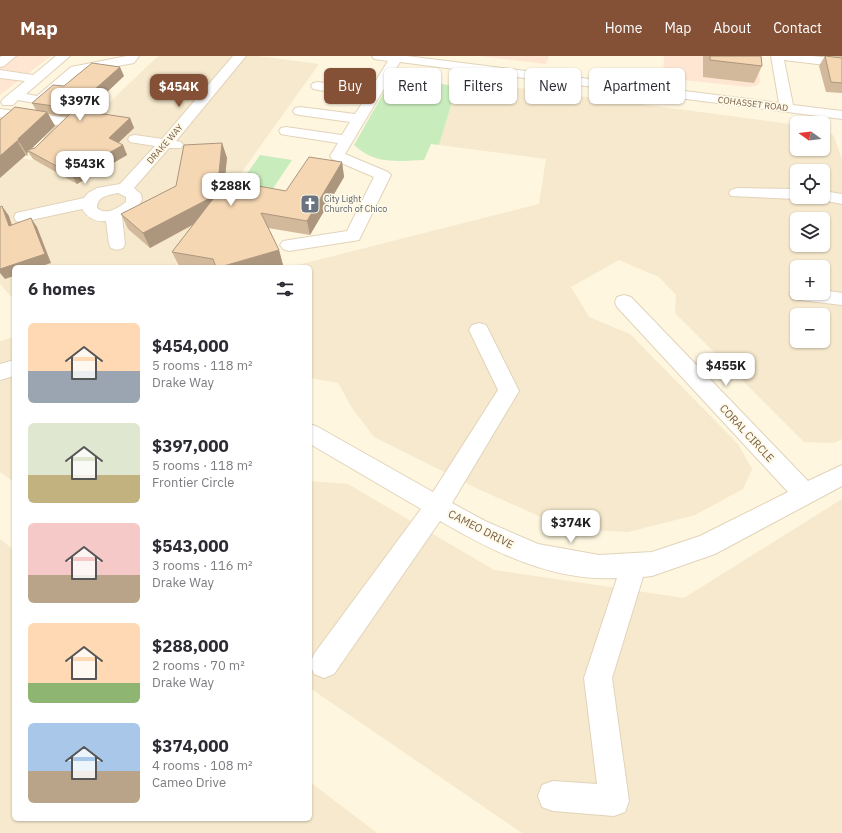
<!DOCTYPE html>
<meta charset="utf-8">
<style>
body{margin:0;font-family:"IBM Plex Sans",sans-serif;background:#f2f2f3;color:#2b2b33;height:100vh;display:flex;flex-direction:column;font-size:15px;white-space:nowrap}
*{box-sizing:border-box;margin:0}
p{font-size:13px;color:#7c7c81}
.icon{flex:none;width:22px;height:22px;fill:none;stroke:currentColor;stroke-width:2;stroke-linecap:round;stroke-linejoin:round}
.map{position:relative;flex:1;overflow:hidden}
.panel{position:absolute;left:12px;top:209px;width:300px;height:556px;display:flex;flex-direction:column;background:#fff;border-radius:6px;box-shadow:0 1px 3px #0004}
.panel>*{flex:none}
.top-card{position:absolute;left:324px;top:12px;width:380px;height:36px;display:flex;gap:8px}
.needle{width:26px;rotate:285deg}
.buttons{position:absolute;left:790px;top:60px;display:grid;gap:8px}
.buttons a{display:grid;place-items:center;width:40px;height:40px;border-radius:6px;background:#fff;box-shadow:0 1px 3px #0004;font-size:20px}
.price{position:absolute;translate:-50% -34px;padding:0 9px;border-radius:8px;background:#fff;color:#222;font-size:13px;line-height:26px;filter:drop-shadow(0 1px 2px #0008)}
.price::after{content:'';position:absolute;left:50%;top:24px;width:12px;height:9px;margin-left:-6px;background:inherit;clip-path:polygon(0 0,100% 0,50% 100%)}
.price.current{background:#845036;color:#fff}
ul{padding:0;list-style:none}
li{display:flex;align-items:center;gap:12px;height:100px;padding:0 16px}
li span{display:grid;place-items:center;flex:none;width:112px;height:80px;border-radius:6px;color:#555}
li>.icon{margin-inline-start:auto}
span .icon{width:48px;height:48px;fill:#fffc;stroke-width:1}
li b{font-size:17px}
h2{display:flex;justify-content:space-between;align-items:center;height:48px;padding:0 16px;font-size:17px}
.chip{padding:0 14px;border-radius:6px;background:#fff;box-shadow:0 1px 3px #0004;font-size:14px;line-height:36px}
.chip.current{background:#845036;color:#fff}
header{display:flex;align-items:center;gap:24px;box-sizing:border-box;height:56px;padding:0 20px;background:#845036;color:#fff}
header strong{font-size:19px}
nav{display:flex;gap:22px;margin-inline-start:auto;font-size:14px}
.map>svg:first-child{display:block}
.residential{fill:#f6e9cd;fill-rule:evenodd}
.commercial{fill:#ffe6d2}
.green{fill:#c9ecbd}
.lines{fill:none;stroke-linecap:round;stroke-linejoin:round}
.minor-casing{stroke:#e2d3ba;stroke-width:2}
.minor{fill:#fff;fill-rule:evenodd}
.wall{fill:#d3b99b;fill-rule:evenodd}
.shaded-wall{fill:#ac967e}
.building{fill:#f5d7b4;stroke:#ac967e}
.labels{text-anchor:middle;stroke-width:3.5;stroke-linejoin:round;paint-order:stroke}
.far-street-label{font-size:9px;fill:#765d45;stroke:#fff9e7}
.far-worship-label{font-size:9px;fill:#5b616d;stroke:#fff9e7;text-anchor:start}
.street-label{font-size:11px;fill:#765d45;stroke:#fff9e7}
</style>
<header>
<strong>Map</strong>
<nav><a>Home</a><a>Map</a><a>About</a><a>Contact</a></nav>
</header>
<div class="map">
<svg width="842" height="777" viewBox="0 0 842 777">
<rect width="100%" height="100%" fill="#fef6df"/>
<path class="residential" d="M 158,0 L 258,0 L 319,8 L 174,211 L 14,211 L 14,244 L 0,228 L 0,99 L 47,106 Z
M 459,24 L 797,69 L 797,93 L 823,93 L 823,72 L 834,80 L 842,104 L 842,383 L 834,387 L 804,386 L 675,257 L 676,239 L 659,221 L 619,204 L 571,231 L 589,261 L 630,278 L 738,388 L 752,413 L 743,433 L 695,459 L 628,476 L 568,473 L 478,433 L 374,381 L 352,352 L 338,327 L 310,322 L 310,211 L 290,211 L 539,148 L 546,103 L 439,89 ZM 797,115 L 823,115 L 823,141 L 797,141 ZM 797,163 L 823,163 L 823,189 L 797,189 ZM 797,211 L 823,211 L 823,237 L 797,237 ZM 797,259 L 823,259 L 823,285 L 797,285 Z
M 14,281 L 14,426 L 0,416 L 0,285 Z
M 310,425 L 348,428 L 494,514 L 684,542 L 842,443 L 842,777 L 522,777 L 310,632 Z
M 0,483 L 14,494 L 14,763 L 310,763 L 310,726 L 377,777 L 0,777 Z"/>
<path class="commercial" d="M 0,0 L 51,0 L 0,39 Z
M 480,0 L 549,0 L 546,8 Z
M 664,0 L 757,0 L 760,25 L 758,29 L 749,31 L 663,22 Z"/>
<path class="green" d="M 392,22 L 457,30 L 439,89 L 431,88 L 424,104 C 398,105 375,109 354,89 Z
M 260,99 L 292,104 L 266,143 L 233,138 Z"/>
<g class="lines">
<g class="minor-casing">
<path id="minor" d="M 2,0 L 16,0 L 4,10 L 0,11 L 0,1 Z
M 56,0 L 70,0 L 26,38 L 37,40 L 71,11 L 127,0 L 139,0 L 134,7 L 79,17 L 45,47 L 40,48 L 18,44 L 13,49 L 3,49 L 1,46 L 3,43 L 25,25 L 0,22 L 0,14 L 33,19 Z
M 233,0 L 246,0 L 176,85 L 181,86 L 183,89 L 181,92 L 169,92 L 134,132 L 141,138 L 142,144 L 136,154 L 122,161 L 125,188 L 123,192 L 117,194 L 111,192 L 109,188 L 106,165 C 95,166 88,162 82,153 L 22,166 L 16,165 L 14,161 L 16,157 L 84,142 L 88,137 L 97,132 L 120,128 L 155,90 L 130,86 L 128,83 L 130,80 L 135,79 L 162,83 ZM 118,137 L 126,141 L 126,146 C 118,152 106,160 97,152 C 97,140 109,139 118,137 Z
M 372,0 L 407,0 L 779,47 L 771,0 L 812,0 L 842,3 L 842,11 L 784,4 L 793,49 L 842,55 L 842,63 L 400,6 L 345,98 L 388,116 L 391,119 L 361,180 L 359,184 L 353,185 L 289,195 L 283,193 L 280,189 L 283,185 L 347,175 L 374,121 L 332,103 L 330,100 L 338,87 L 286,79 L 281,78 L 279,75 L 281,72 L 286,71 L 342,79 L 350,66 L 300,59 L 295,58 L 293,55 L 295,52 L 300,51 L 355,58 L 366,41 L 318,34 L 313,33 L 311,30 L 313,27 L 318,26 L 370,34 L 388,5 L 374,3 Z
M 0,53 L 69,62 L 74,63 L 76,66 C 70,75 58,88 47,85 L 45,82 L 58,69 L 0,61 Z
M 737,132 L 797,133 L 797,141 L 803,141 L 797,143 L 731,140 L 729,137 L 731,134 Z
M 823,135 L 842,138 L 842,148 L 817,143 L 816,141 L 823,141 Z
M 797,232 L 797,237 L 823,237 L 823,234 L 842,237 L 842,249 L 792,243 L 789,238 L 792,233 Z
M 624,239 L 631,241 L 808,425 L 842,409 L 842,430 L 715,498 L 652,520 L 643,521 L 612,622 L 629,745 L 625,756 L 614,760 L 553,755 L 542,751 L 538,740 L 542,729 L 553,725 L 597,728 L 584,622 L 617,522 C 554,526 493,496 440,465 L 334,618 L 324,622 L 314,618 L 310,608 L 314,598 L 421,453 L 310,388 L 310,368 L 318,371 L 433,436 L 498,334 L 469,274 L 472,269 L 479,267 L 486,269 L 519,335 L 452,447 L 485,465 L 538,488 L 599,499 L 652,496 L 700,480 L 788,436 L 617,251 L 615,246 L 617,241 Z
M 14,304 L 14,320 L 0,324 L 0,308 Z"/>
</g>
<use href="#minor" class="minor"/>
</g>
<path class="wall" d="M 703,0 L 761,0 L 762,10 L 754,27 L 703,21 Z
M 825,0 L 842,2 L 842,37 L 826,36 L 819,10 Z
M 827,0 L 842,0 L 842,1 Z
M 124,20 L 105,38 L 108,45 L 96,57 L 130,62 L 134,72 L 118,87 L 123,89 L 127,99 L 77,128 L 33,103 L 28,96 L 27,97 L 28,100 L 26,99 L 0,64 L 36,54 L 32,47 L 64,30 ZM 48,58 L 67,61 L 35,92 L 31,93 L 55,70 Z
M 222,87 L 227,102 L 224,127 L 256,133 L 286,135 L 342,106 L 344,121 L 310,179 L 268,172 L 279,194 L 283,209 L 276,211 L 179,210 L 172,196 L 193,169 L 150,192 L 128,173 L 121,158 L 176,130 Z"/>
<path class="shaded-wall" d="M 120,11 L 124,20 L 105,38 L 108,45 L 88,64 L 83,55 L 94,34 Z
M 47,56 L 55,70 L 29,95 L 27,94 L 28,96 L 27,97 L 28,100 L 19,86 L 18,83 Z
M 130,62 L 134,72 L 113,92 L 109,82 Z
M 17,85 L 26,99 L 0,122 L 0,100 Z
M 222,87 L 227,102 L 222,152 L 217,137 Z
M 123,89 L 127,99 L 77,128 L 71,118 Z
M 342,106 L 344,121 L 310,179 L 307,165 Z
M 216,139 L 221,153 L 150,192 L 143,177 Z
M 2,150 L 9,160 L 15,179 L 9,170 Z
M 31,162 L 37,171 L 51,207 L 39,211 L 14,211 L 14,220 L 5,223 L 0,217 L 0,213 Z
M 279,194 L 283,209 L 276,211 L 220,211 Z"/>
<path class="building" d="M 710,0 L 761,0 L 762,10 L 710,4 Z
M 825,0 L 842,2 L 842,27 L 831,26 Z
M 92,7 L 120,11 L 94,34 L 104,36 L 83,55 L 130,62 L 109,82 L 123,89 L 71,118 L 27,94 L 35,92 L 72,56 L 69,52 L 32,47 L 53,29 L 64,30 Z
M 15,51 L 47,56 L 18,83 L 19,86 L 17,85 L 0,100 L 0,64 Z
M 222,87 L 217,137 L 224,127 L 256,133 L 258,130 L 286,135 L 309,101 L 342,106 L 307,165 L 261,157 L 279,194 L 220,211 L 216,211 L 213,203 L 172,196 L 216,139 L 143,177 L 121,158 L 176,130 L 184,89 Z
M 2,150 L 9,170 L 31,162 L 45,198 L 0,213 L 0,151 Z"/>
<defs>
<g id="church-square" transform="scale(1)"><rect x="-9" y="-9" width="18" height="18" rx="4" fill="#6b7280" stroke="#fff9e7"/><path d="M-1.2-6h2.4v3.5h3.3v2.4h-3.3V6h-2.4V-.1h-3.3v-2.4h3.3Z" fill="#fff"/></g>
</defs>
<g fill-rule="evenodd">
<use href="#church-square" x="310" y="148"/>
</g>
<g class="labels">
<g class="far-street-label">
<text transform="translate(753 48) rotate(7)" y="3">COHASSET ROAD</text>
<text transform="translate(165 88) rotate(-49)" y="3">DRAKE WAY</text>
</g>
<g class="far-worship-label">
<text x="324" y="146">City Light<tspan x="324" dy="10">Church of Chico</tspan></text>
</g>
<g class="street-label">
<text transform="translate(747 377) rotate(47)" y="4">CORAL CIRCLE</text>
<text transform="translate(481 473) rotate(27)" y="4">CAMEO DRIVE</text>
</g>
</g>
</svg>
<div class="buttons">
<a><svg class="needle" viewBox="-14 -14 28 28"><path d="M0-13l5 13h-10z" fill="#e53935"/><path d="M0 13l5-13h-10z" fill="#7c7c81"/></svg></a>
<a><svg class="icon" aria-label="locate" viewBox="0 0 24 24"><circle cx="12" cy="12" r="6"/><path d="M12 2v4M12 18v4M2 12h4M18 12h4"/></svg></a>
<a><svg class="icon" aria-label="layers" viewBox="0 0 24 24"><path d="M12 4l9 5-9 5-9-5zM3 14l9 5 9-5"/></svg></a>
<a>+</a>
<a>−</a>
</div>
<b class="price current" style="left:179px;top:52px">$454K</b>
<b class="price" style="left:80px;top:66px">$397K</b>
<b class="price" style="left:85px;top:129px">$543K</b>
<b class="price" style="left:231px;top:151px">$288K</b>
<b class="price" style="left:726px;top:331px">$455K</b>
<b class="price" style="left:571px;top:488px">$374K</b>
<div class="top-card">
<a class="chip current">Buy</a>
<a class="chip">Rent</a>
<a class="chip">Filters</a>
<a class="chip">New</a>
<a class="chip">Apartment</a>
</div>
<section class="panel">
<h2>6 homes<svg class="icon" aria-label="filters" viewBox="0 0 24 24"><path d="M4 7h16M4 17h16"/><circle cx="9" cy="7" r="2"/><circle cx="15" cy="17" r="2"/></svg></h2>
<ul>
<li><span style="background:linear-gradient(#ffd9b3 60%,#9aa5b1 0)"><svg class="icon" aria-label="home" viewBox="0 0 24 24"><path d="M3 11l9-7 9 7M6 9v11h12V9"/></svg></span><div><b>$454,000</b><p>5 rooms · 118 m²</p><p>Drake Way</p></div></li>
<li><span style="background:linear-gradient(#dfe7d0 65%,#c2b280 0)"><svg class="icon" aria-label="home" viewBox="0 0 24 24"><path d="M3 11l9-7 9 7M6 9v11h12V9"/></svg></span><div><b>$397,000</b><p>5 rooms · 118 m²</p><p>Frontier Circle</p></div></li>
<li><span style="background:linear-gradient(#f6c9c9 65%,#b9a48a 0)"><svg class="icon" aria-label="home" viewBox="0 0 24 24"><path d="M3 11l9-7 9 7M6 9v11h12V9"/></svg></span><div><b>$543,000</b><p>3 rooms · 116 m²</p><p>Drake Way</p></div></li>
<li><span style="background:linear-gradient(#ffd9b3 75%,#8fb573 0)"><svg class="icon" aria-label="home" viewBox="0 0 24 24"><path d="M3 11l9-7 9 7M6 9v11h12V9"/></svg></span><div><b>$288,000</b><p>2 rooms · 70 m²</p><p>Drake Way</p></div></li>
<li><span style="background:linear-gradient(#a9c7e8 60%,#b9a48a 0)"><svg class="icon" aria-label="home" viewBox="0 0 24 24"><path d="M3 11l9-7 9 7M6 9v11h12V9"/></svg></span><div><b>$374,000</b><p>4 rooms · 108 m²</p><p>Cameo Drive</p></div></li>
</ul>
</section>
</div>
